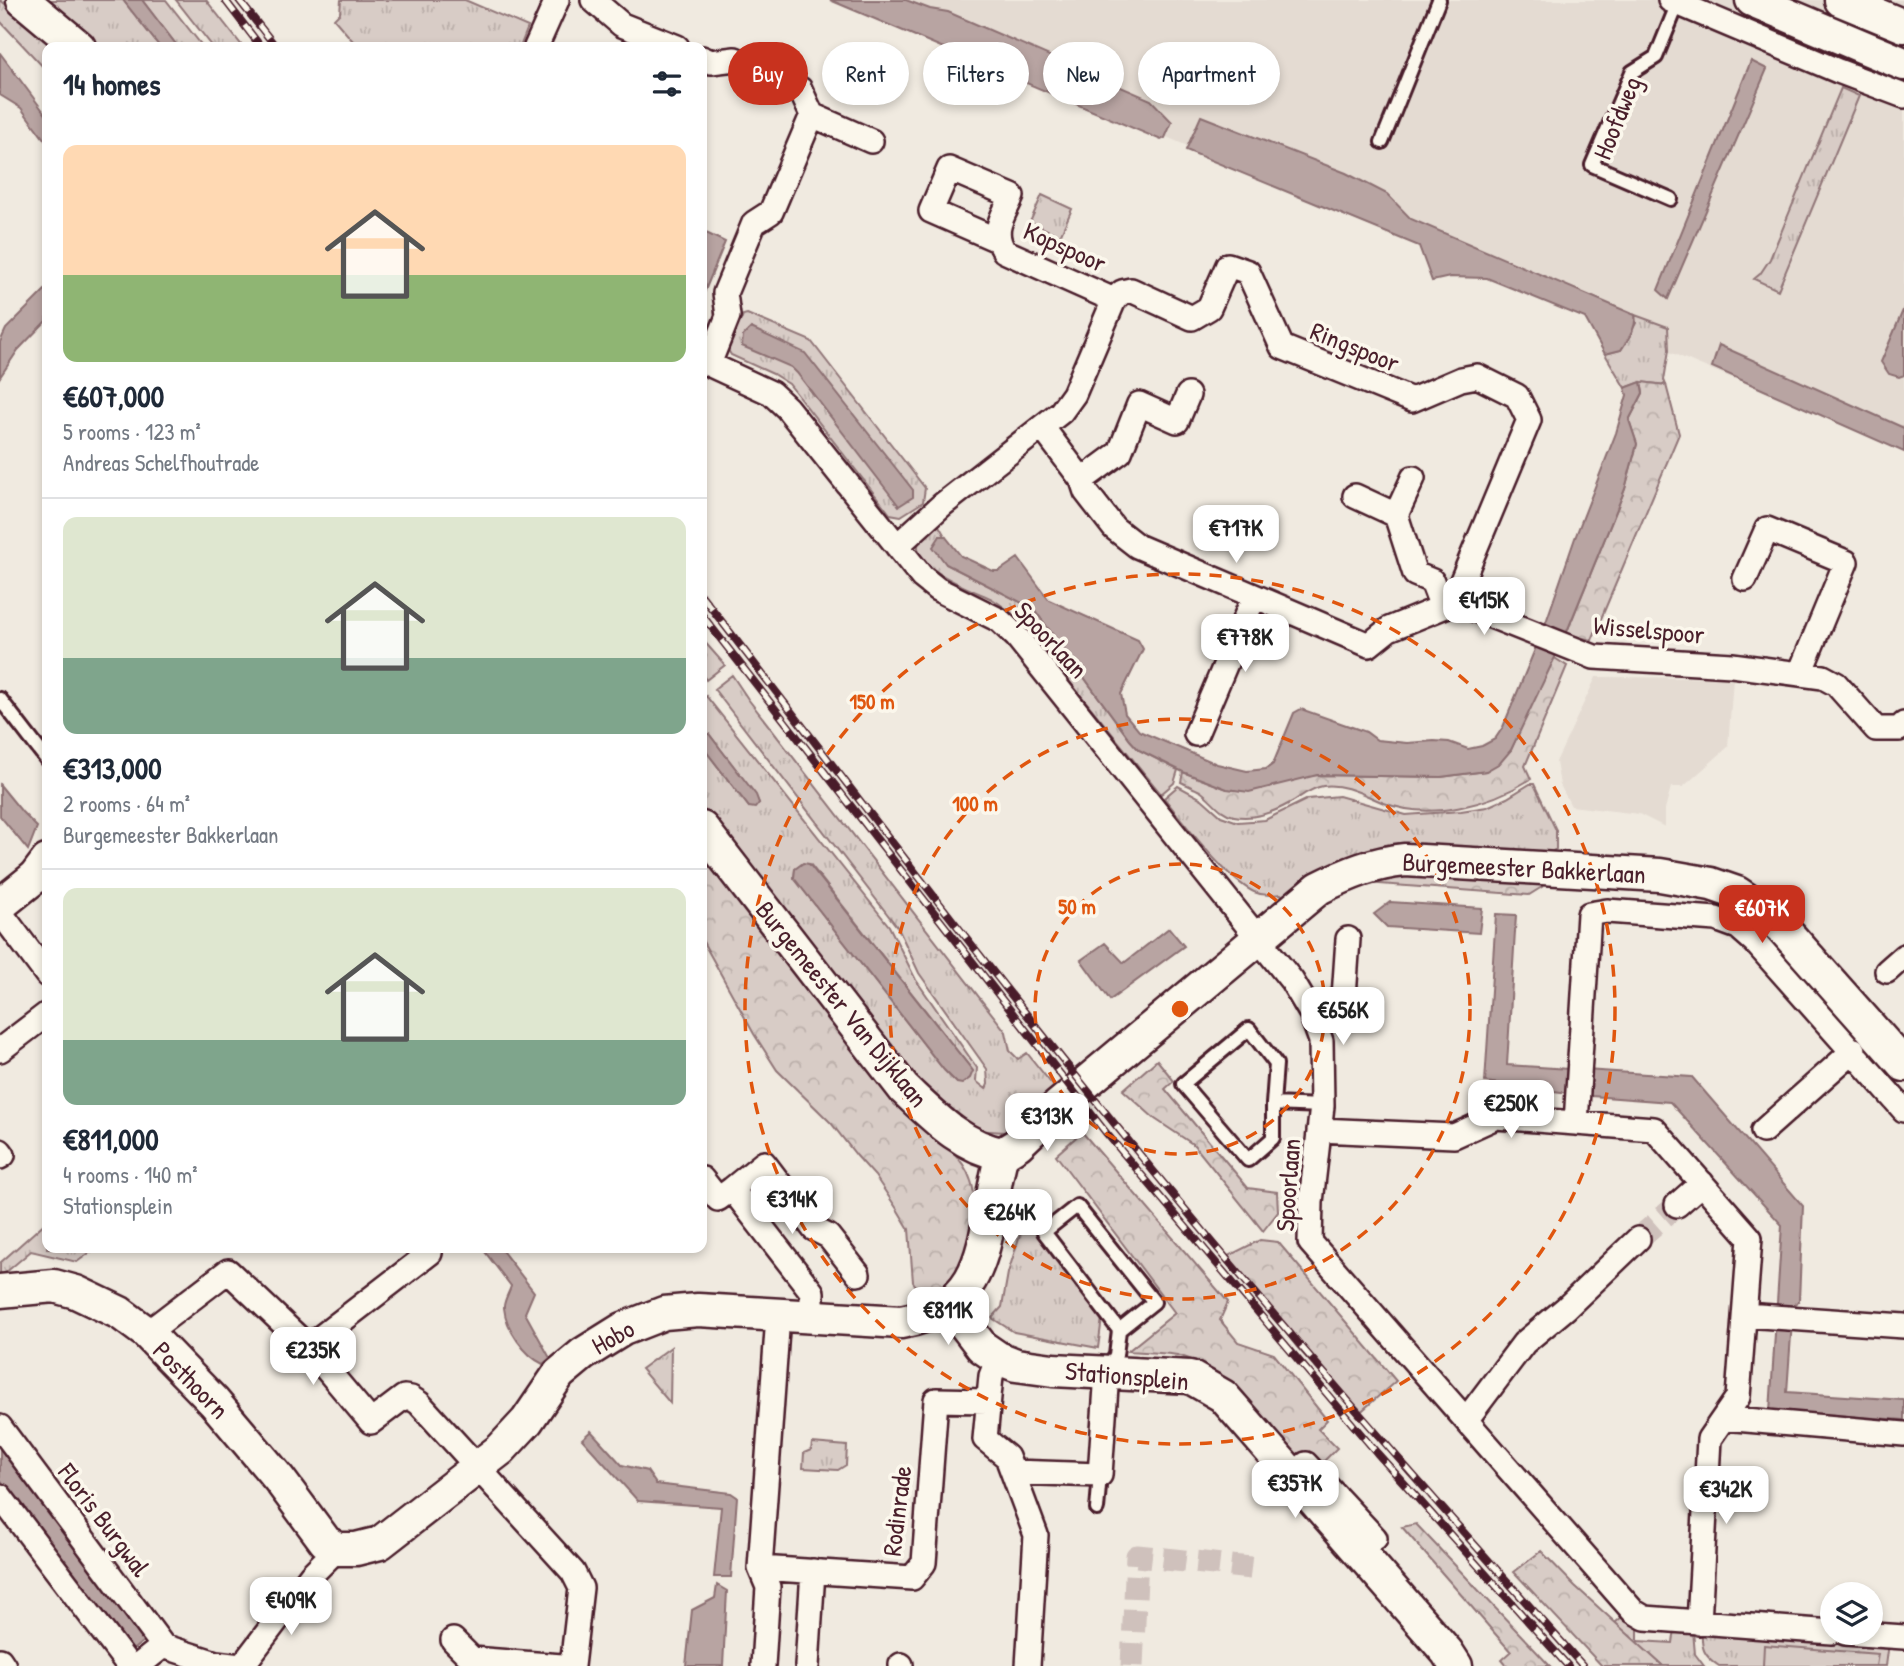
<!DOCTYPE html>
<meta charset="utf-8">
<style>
body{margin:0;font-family:"Patrick Hand",sans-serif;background:#f6f6f7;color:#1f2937;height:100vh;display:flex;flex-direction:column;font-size:26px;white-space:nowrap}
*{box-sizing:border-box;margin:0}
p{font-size:23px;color:#747a83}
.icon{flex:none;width:38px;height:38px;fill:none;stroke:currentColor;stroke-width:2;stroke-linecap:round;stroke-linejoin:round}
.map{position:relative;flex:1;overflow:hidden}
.drawer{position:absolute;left:42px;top:42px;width:665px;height:1211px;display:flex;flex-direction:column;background:#fff;border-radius:14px;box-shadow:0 4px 10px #0003}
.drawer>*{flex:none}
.hud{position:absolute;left:728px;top:42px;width:665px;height:63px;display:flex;gap:14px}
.tools{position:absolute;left:1820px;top:1582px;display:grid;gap:14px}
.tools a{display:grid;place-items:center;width:63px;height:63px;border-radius:50%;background:#fff;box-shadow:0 4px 10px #0003;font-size:35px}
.price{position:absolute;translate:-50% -60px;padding:0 16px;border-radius:14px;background:#fff;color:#222;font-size:23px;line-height:46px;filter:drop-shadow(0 2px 4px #0008)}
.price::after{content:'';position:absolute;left:50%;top:42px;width:21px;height:16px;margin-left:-10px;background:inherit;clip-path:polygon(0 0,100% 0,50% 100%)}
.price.selected{background:#c8321e;color:#fff}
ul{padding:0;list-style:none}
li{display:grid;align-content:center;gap:14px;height:371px;padding:0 21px}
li+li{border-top:2px solid #e0e1e3}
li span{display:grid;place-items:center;height:217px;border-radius:14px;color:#555}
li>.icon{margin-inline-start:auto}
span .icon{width:126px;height:126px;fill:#fffc;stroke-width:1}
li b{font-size:30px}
h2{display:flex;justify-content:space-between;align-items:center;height:84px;padding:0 21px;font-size:30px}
.pill{padding:0 24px;border-radius:32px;background:#fff;box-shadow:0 4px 10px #0003;font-size:24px;line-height:63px}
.pill.selected{background:#c8321e;color:#fff}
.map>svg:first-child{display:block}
.built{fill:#e4dbd2}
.grass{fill:url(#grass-tufts);stroke:#917678;stroke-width:2;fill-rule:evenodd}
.forest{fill:url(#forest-crowns);stroke:#917678;stroke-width:2}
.pitch{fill:#d8ccc6;stroke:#917678;stroke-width:2}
.water{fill:#b8a4a2;stroke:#8c6f72;stroke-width:2}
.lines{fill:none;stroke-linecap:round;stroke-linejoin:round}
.street-tunnel{stroke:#cfc1bc;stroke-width:23;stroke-dasharray:23 11;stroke-linecap:butt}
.lane-casing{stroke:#4a1f2b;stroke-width:18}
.street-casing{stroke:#4a1f2b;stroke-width:28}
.secondary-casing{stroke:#4a1f2b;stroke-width:37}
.lane{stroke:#fbf7ec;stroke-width:12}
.street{stroke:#fbf7ec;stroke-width:23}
.secondary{stroke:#fbf7ec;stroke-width:32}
.rail-casing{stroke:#4a1f2b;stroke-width:8}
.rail{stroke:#fbf7ec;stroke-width:5;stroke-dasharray:16;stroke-linecap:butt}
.ring{fill:none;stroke:#e0560e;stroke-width:3.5;stroke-dasharray:12 9}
.labels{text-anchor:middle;stroke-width:7;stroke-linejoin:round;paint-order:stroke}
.street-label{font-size:26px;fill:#4a1f2b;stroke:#fbf7ec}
.centre{fill:#e0560e;stroke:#fbf7ec;stroke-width:3.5}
.ring-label{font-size:21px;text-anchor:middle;font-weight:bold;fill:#e0560e;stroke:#fbf7ec;stroke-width:7;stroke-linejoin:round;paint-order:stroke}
</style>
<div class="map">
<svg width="1904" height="1666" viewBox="0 0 1904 1666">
<defs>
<pattern id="grass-tufts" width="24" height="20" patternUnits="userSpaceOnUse" patternTransform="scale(1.75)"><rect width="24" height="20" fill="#d8ccc6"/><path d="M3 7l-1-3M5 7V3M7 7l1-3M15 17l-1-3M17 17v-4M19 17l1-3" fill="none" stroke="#bbafaa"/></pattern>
<pattern id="forest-crowns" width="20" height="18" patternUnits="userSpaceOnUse" patternTransform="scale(1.75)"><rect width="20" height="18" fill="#d8ccc6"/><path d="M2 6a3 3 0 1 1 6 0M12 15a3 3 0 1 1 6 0" fill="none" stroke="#bbafaa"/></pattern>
</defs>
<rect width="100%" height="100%" fill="#f0eae0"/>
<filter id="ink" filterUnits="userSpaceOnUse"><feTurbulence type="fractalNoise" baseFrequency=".0143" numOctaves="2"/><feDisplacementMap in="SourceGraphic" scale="14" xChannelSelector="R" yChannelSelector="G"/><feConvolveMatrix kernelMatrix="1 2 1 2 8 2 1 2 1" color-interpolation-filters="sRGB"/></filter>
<g filter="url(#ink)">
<path class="built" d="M 846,0 L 1904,0 L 1904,447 L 1700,365 Z
M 1596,677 L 1733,678 L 1728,747 L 1683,787 L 1671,787 L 1665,809 L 1665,827 L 1639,814 L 1571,806 L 1560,785 L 1556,762 Z"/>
<path class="grass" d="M 45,0 L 123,0 L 160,47 L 97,47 Z
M 142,0 L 166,0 L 203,47 L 178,47 Z
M 176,0 L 206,0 L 243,47 L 213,47 Z
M 341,0 L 465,0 L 528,27 L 520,47 L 358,47 L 334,19 L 340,13 Z
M 1841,88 L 1859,96 L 1778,290 L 1754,279 L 1760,274 L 1770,259 Z
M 1042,195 L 1072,209 L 1060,236 L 1030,222 Z
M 747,314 L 811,341 L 925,488 L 923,502 L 901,516 L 890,514 L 789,384 L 773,374 L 731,355 L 728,350 L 743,315 Z
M 1635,315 L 1668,327 L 1669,350 L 1664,380 L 1666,385 L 1641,382 L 1625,388 L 1605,354 L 1621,350 L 1636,323 Z
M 938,524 L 945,536 L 940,536 L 946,564 L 1034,609 L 1130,740 L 1139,750 L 1178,770 L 1174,783 L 1161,794 L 1018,618 C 1010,612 1001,604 992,599 C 976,591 902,566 921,537 C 924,531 933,527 938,524 Z
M 702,639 L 725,665 L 706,680 L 702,674 Z
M 732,675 L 748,699 L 1006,1032 L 1010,1051 L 1018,1059 L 1027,1053 L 1058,1092 L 1018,1127 L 1005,1132 L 973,1130 L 931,1100 L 765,894 L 702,807 L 702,746 L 749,807 L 759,803 L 755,795 L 709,734 L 702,734 L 702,699 L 706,696 L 889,926 L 916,980 L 977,1068 L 976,1081 L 986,1089 L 988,1084 L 987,1069 L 919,973 L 898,928 L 714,689 ZM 803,864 L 810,864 L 973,1071 L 957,1083 L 944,1070 L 794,878 L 795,869 Z
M 1530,784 L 1534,784 L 1556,830 L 1556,849 L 1551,852 L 1484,852 L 1284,898 L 1281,894 C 1272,895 1263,896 1254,892 C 1225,878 1185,824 1164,798 L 1178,786 L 1202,799 L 1221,816 L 1238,822 L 1265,820 L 1308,799 L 1339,796 L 1406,815 L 1461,811 L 1487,807 L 1507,798 Z
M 1027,1212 L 1102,1318 L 1098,1348 L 1014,1332 L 992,1318 L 1002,1307 L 1008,1273 Z
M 47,1221 L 47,1248 L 96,1248 L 77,1262 L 31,1251 L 4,1274 L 0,1273 L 0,1263 Z
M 671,1347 L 670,1403 L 641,1369 Z
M 812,1443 L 847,1446 L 846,1465 L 838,1470 L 803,1468 L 804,1453 L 811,1450 Z
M 1624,1615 L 1638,1626 L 1638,1641 L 1673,1643 L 1675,1629 L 1693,1631 L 1695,1654 L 1704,1666 L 1663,1666 L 1615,1623 Z
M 1702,1631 L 1889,1643 L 1886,1666 L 1719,1666 C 1704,1656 1701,1649 1702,1631 Z"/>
<path class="forest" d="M 0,0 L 60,47 L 47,47 L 47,71 L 0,21 Z
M 1641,382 L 1666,385 L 1679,434 L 1592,640 L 1566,634 L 1625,489 L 1637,444 L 1629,420 L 1643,393 Z
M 1553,657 L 1567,666 L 1525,766 L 1531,779 C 1489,805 1431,821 1384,803 C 1364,795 1345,783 1323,786 C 1310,788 1301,797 1290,803 C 1274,812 1253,820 1234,816 C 1219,813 1212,799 1200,791 C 1194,788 1187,785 1181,782 L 1183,772 L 1227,789 L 1317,775 L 1441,777 L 1486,771 L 1511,750 Z
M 702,850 L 920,1126 C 940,1139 963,1156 971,1181 C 981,1210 970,1267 945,1287 C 939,1292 932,1295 926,1299 L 913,1282 L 909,1229 L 897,1209 L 875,1176 L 857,1156 L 831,1123 L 777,1070 L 754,1034 L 702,940 Z
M 1401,873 L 1543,882 L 1542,887 L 1529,895 L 1366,883 Z
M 1157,1060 L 1174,1081 L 1165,1089 L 1248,1188 L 1277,1192 L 1278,1212 L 1263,1231 L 1194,1145 L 1155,1119 L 1123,1090 Z
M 1082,1132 L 1228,1302 L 1220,1320 L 1238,1342 L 1274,1354 L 1327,1420 L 1318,1429 L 1337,1448 L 1321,1464 L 1300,1469 C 1271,1435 1221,1364 1177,1355 C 1161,1352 1144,1352 1128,1351 L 1175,1313 L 1056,1155 Z
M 1260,1240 L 1278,1242 L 1396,1381 L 1357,1415 L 1297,1347 L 1226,1257 Z
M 1416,1524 L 1550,1666 L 1507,1666 L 1502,1660 L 1511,1652 L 1402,1527 Z
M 1541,1551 L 1575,1586 L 1663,1666 L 1602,1666 L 1514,1572 Z"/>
<path class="pitch" d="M 1764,1645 L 1878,1654 L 1876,1666 L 1763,1666 Z"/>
<path class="water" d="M 123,0 L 142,0 L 178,47 L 160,47 Z
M 830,0 L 906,0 L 930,9 L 948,12 L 1151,100 L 1172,122 L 1165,138 L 1161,140 Z
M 0,53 L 47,116 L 47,143 L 21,108 L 0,95 Z
M 1751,61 L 1767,69 L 1668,299 L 1658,290 Z
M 1201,116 L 1346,173 L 1387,194 L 1411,219 L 1635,315 C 1637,328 1628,339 1621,350 L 1605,354 L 1585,318 L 1487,278 L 1450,277 L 1432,281 L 1419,246 L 1186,150 Z
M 702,231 L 725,242 L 704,293 L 704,307 L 702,311 Z
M 47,288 L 47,320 L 18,350 L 0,377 L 0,342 L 6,329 Z
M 1904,308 L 1904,375 L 1899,377 L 1889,374 L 1881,362 Z
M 751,328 L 805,353 L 913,490 L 913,497 L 899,506 L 797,373 L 791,367 L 742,346 L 743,336 Z
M 1719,345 L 1904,428 L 1904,452 L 1712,367 Z
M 1641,382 L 1643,393 L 1629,420 L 1637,444 L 1625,489 L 1566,634 L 1511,750 L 1500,763 L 1486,771 L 1441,777 L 1317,775 L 1249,792 L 1227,789 L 1183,772 L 1139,750 L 1130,740 L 1034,609 L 946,564 L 933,547 L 940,536 L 945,536 L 961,556 L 993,571 L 999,571 L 1018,558 L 1049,600 L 1138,640 L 1143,649 L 1121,694 L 1125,714 L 1139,731 L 1217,764 L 1247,771 L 1266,769 L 1273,764 L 1294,713 L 1301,709 L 1366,732 L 1377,740 L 1407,743 L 1434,741 L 1449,742 L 1468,749 L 1482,746 L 1495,739 L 1503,727 L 1545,625 L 1575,538 L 1616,433 L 1627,395 L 1625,388 Z
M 702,734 L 709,734 L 756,795 L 759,803 L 755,808 L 749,807 L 702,746 Z
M 0,785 L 22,812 L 37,827 L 28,850 L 0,816 Z
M 803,863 L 809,864 L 973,1071 L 970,1078 L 962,1084 L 957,1083 L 944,1070 L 794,878 L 795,869 Z
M 1390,902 L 1482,908 L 1479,933 L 1387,927 L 1374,914 Z
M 1496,914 L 1516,915 L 1507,1065 L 1692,1077 L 1803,1206 L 1799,1300 L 1793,1307 L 1787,1392 L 1904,1400 L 1904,1420 L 1770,1411 L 1782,1225 L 1670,1102 L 1591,1096 L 1485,1082 Z
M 1169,928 L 1184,946 L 1110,1000 L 1081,960 L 1105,943 L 1124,963 Z
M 482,1248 L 500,1248 L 534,1292 L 525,1313 L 550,1358 L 543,1364 C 525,1356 506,1329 504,1308 C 503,1302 509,1293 511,1286 Z
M 591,1431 L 622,1465 L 647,1471 L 656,1484 L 731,1493 L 737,1497 L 731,1577 L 714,1577 L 721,1507 L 638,1501 L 582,1439 Z
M 0,1441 L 147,1638 L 129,1653 L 0,1479 Z
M 717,1585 L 727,1591 L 723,1666 L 686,1666 L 692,1610 L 715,1598 Z"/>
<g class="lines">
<path class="street-tunnel" d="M 1638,1239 L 1677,1205
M 1132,1666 L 1137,1556 L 1251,1568"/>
<g class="lane-casing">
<path id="lane" d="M 1382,142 L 1439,0
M 1671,199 L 1592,165 L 1632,72 L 1656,57 L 1678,3
M 0,699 L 47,760
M 1273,1104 L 1273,1138 L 1248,1160 L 1183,1084 L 1249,1029 L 1276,1064 L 1273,1104 L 1322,1106
M 1107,1371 L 1116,1355 L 1119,1330 L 1154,1302 L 1077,1206 L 1044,1232 L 1119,1330
M 1097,1509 L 1100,1475"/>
</g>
<g class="street-casing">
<path id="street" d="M 593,0 L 622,25 L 677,47
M 1670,0 L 1838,71 L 1904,96
M 536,47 L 557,0
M 702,58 L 711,62 L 735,59 L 800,89 L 812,115 L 771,212 L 754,223 L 725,293 L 728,316 L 709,364
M 812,115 L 871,141
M 997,240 L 931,211 L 949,169 L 1012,196 C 1003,217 991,230 1004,251 L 1114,300
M 702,361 L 771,393 L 787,408 L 922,577 L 937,589 L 999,620 L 1017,637 L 1292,981 L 1311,1013 L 1321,1041 L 1322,1106 L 1311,1202 L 1310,1242 L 1633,1611 L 1645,1618 L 1832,1632
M 1042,427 L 1082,480 L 1086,492 L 1114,528 L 1137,546 L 1369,645 L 1389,629 L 1465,598
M 1082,480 L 1120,452 L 1139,404 L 1177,421 L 1188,395
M 1355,496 L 1396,515 L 1415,574 L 1432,581 L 1442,607
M 1396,515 L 1413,478
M 897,546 L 942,505 L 1061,412 L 1074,394 L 1114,300 L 1122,292 L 1131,290 L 1192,318 L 1209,308 L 1228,265 L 1248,272 L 1282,347 L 1412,400 L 1461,379 L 1477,376 L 1517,396 L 1529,420 L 1461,583 L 1465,598 L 1471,608 L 1594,657 L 1732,665 L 1823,677 L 1836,684 L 1876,729 L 1899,729 L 1904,724
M 1745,579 L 1767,529 L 1846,562 L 1800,673
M 1196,734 L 1254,597
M 0,912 L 47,975
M 1887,971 L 1904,956
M 1311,1013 L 1344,997 L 1348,939
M 0,1050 L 47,1014
M 1576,1123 L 1589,914 L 1607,911 L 1716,919 L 1738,927 L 1755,942 L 1904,1110
M 1319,1130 L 1454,1136 L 1496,1117 L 1654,1129 L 1750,1238 L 1738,1397 L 1709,1439 L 1699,1623
M 1763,1131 L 1854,1050
M 0,1151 L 3,1155 L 0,1157
M 702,1179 L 718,1199 L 732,1189 L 812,1292 L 812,1306 L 816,1319
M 732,1189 L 764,1163 L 814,1229 L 828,1236 L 858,1274
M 1677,1205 L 1702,1183
M 1745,1315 L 1904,1326
M 778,1316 L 760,1568 L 912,1578 L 924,1563 L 936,1400 L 987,1401
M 147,1333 L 228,1271 L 308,1347 L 371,1422 L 404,1397 L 411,1398 L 419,1403 L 573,1572 L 581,1588 L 572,1666
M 308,1347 L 430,1253
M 998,1358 L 991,1376 L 985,1439 L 1007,1457 L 1036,1535 L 1028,1666
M 1724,1418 L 1904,1434
M 1466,1420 L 1524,1343 L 1566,1308 L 1638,1239
M 0,1427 L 163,1646
M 1306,1464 L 1375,1538
M 1013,1472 L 1100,1475 L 1107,1372
M 0,1496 L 129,1666
M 760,1568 L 768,1587 L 763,1666
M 1845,1633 L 1904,1637
M 453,1640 L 472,1659 L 562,1666
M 0,1660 L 4,1666
M 138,1666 L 163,1646 L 216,1663 L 240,1666
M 242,1666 L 311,1575 L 337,1549
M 807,1666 L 813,1571
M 901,1666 L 901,1665"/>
</g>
<g class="secondary-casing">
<path id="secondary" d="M 23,0 L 79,47
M 1752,0 L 1904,64
M 1841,0 L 1904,26
M 702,828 L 904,1089 C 933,1116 962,1147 1002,1154
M 0,905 L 35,877 L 47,861
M 1002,1154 L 1018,1144 L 1058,1106 L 1319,888 C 1347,874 1373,863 1405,860 L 1660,875 L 1711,884 L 1737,893 L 1762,910 L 1786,932 L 1904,1065
M 0,1291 L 54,1286 L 76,1292 L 120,1313 L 147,1333 L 214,1402 L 279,1479 L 325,1541 L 337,1549 L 356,1549 L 380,1543 L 501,1449 L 527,1421 L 559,1374 L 583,1354 L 623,1329 L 664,1313 L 698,1310 L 901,1322 C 997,1305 981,1228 1002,1154
M 949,1304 L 982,1347 L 998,1358 L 1016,1365 L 1053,1370 L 1190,1377 L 1223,1396 L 1447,1652 L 1456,1666"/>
</g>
<use href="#lane" class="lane"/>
<use href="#street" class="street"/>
<use href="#secondary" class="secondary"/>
<g class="rail-casing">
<path id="rail" d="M 225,0 L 261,47
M 239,0 L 276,47
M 702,596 C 840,774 976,954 1118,1128 C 1268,1312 1425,1490 1583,1666
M 702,615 L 1107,1134 L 1377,1453 L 1568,1666"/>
</g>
<use href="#rail" class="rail"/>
</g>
</g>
<g class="ring">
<circle cx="1180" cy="1009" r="145"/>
<circle cx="1180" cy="1009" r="290"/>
<circle cx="1180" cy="1009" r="435"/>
</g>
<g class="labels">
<g class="street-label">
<text transform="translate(1617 118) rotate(-68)" y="9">Hoofdweg</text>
<text transform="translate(1065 247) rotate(24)" y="9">Kopspoor</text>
<text transform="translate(1355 347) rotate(22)" y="9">Ringspoor</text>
<text transform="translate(1649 630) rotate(5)" y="9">Wisselspoor</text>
<text transform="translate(1051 640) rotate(47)" y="9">Spoorlaan</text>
<text transform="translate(1524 868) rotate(3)" y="9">Burgemeester Bakkerlaan</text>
<text transform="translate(842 1004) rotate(51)" y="9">Burgemeester Van Dijklaan</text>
<text transform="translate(1288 1185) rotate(-86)" y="9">Spoorlaan</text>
<text transform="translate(613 1337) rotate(-29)" y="9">Hobo</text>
<text transform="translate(1127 1376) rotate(5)" y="9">Stationsplein</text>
<text transform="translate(191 1380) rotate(46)" y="9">Posthoorn</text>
<text transform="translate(897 1511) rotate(-83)" y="9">Rodinrade</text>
<text transform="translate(104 1520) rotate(53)" y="9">Floris Burgwal</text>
</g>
</g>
<circle cx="1180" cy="1009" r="10" class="centre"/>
<g class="ring-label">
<text x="872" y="709">150 m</text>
<text x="975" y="811">100 m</text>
<text x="1077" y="914">50 m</text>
</g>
</svg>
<div class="tools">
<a><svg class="icon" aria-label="layers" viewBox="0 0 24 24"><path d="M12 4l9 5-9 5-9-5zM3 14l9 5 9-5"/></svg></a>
</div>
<b class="price" style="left:1236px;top:565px">€717K</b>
<b class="price" style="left:1484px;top:637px">€415K</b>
<b class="price" style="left:1245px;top:674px">€778K</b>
<b class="price selected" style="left:1762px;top:945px">€607K</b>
<b class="price" style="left:1343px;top:1047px">€656K</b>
<b class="price" style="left:1511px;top:1140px">€250K</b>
<b class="price" style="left:1047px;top:1153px">€313K</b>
<b class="price" style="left:792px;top:1236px">€314K</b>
<b class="price" style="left:1010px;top:1249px">€264K</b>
<b class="price" style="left:948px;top:1347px">€811K</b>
<b class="price" style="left:313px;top:1387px">€235K</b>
<b class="price" style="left:1295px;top:1520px">€357K</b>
<b class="price" style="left:1726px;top:1526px">€342K</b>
<b class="price" style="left:291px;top:1637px">€409K</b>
<div class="hud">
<a class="pill selected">Buy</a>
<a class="pill">Rent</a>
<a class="pill">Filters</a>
<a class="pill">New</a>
<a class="pill">Apartment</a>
</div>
<section class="drawer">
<h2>14 homes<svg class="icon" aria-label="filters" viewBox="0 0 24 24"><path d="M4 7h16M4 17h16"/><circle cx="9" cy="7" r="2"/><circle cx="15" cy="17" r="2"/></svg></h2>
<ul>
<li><span style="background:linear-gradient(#ffd9b3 60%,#8fb573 0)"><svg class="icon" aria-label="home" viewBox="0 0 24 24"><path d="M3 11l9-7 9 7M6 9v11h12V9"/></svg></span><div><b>€607,000</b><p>5 rooms · 123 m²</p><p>Andreas Schelfhoutrade</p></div></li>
<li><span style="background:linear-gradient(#dfe7d0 65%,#7fa58c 0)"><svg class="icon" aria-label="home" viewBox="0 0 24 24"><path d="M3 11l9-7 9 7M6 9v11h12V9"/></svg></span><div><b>€313,000</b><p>2 rooms · 64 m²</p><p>Burgemeester Bakkerlaan</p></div></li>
<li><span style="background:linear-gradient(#dfe7d0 70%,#7fa58c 0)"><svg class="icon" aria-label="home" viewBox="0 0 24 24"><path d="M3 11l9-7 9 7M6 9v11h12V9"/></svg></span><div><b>€811,000</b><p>4 rooms · 140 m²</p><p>Stationsplein</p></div></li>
</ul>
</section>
</div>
